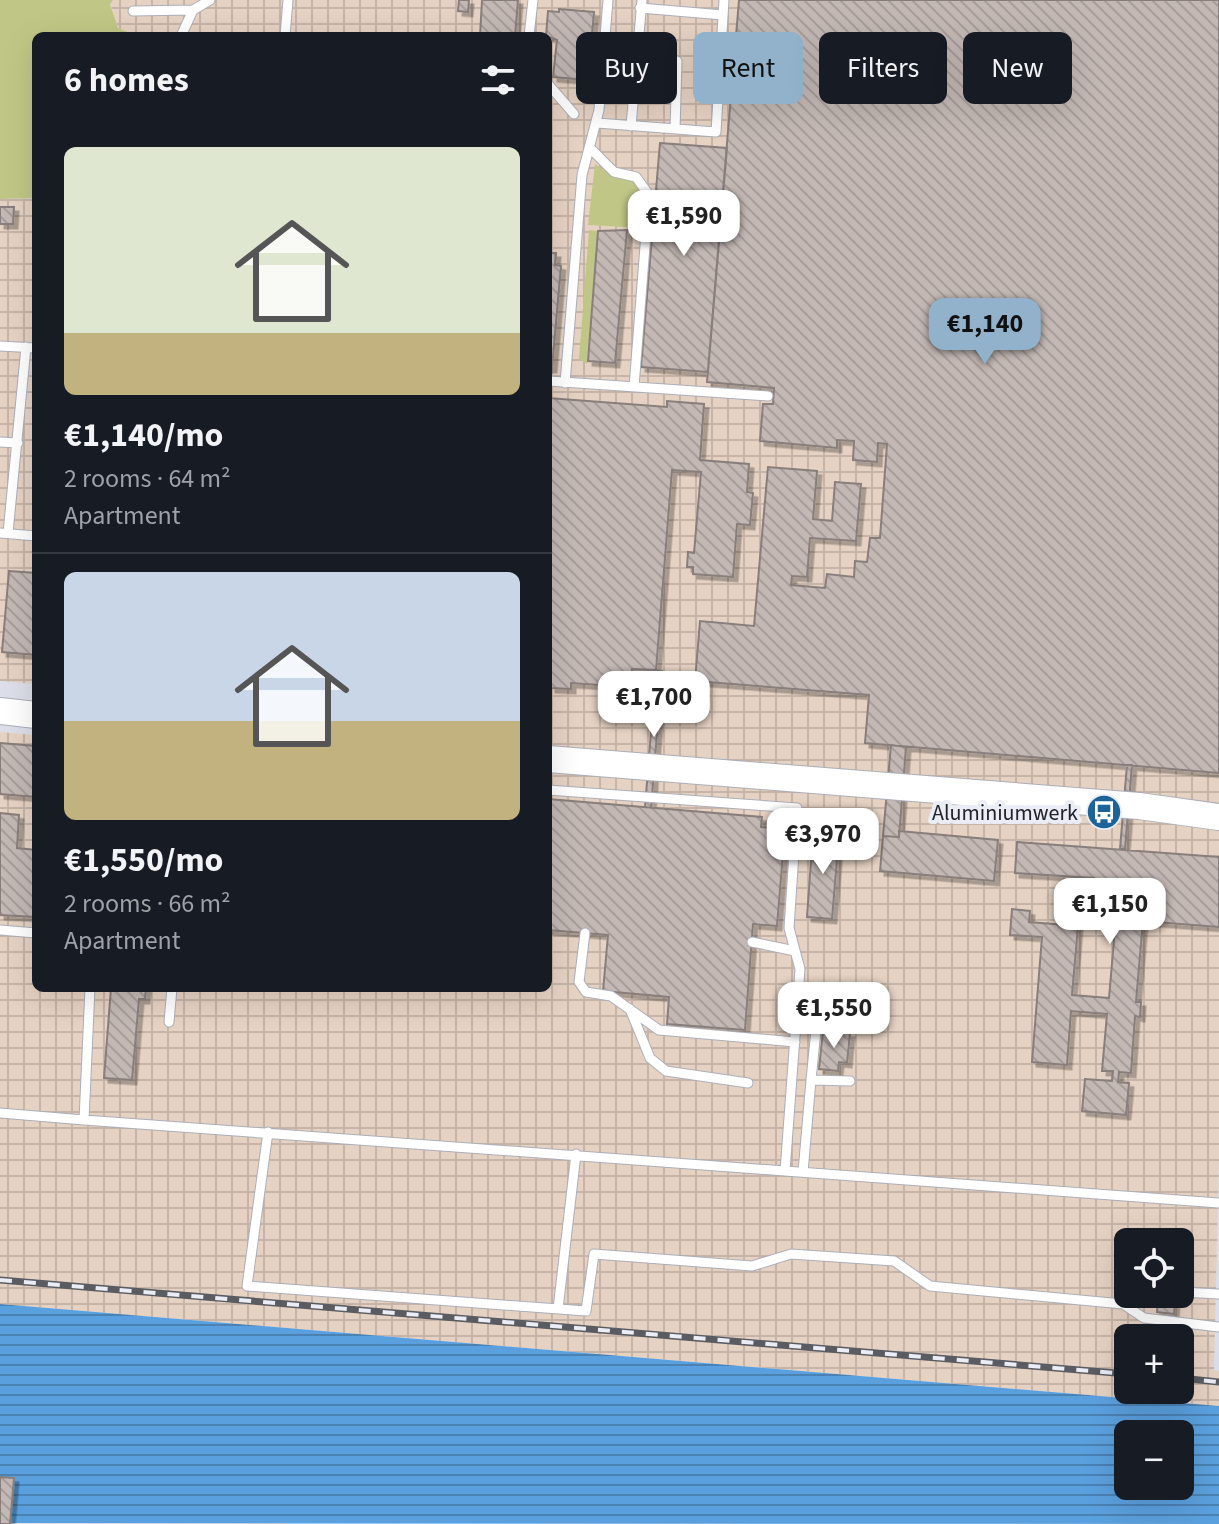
<!DOCTYPE html>
<meta charset="utf-8">
<style>
body{margin:0;font-family:"Source Sans 3",sans-serif;background:#242831;color:#f1f3f6;height:100vh;display:flex;flex-direction:column;font-size:30px;white-space:nowrap}
*{box-sizing:border-box;margin:0}
p{font-size:26px;color:#9ea1a6}
.icon{flex:none;width:44px;height:44px;fill:none;stroke:currentColor;stroke-width:2;stroke-linecap:round;stroke-linejoin:round}
.map{position:relative;flex:1;overflow:hidden}
.panel{position:absolute;left:32px;top:32px;width:520px;height:960px;display:flex;flex-direction:column;background:#171b24;border-radius:12px;box-shadow:0 8px 32px #0002}
.panel>*{flex:none}
.banner{position:absolute;left:576px;top:32px;width:522px;height:72px;display:flex;gap:16px}
.fabs{position:absolute;left:1114px;top:1228px;display:grid;gap:16px}
.fabs a{display:grid;place-items:center;width:80px;height:80px;border-radius:12px;background:#171b24;box-shadow:0 8px 32px #0002;font-size:40px}
.price{position:absolute;translate:-50% -68px;padding:0 18px;border-radius:16px;background:#fff;color:#222;font-size:26px;line-height:52px;filter:drop-shadow(0 2px 4px #0008)}
.price::after{content:'';position:absolute;left:50%;top:48px;width:24px;height:18px;margin-left:-12px;background:inherit;clip-path:polygon(0 0,100% 0,50% 100%)}
.price.current{background:#92b2cb;color:#111}
ul{padding:0;list-style:none}
li{display:grid;align-content:center;gap:16px;height:424px;padding:0 32px}
li+li{border-top:2px solid #363941}
li span{display:grid;place-items:center;height:248px;border-radius:12px;color:#555}
li>.icon{margin-inline-start:auto}
span .icon{width:144px;height:144px;fill:#fffc;stroke-width:1}
li b{font-size:34px}
h2{display:flex;justify-content:space-between;align-items:center;height:96px;padding:0 32px;font-size:34px}
.tag{padding:0 28px;border-radius:12px;background:#171b24;box-shadow:0 8px 32px #0002;font-size:28px;line-height:72px}
.tag.current{background:#92b2cb;color:#111}
.map>svg:first-child{display:block}
.industrial{fill:url(#industrial-grid);fill-rule:evenodd}
.green{fill:#c0c786}
.water{fill:url(#water-rules);fill-rule:evenodd}
.building{fill:url(#building-back-hatch);stroke:#887e7b;stroke-width:2;filter:url(#shadow)}
.lines{fill:none;stroke-linecap:round;stroke-linejoin:round}
.service-casing{stroke:#acaeb8;stroke-width:11}
.secondary-casing{stroke:#acaeb8;stroke-width:28}
.service{stroke:#fff;stroke-width:9}
.secondary{stroke:#fff;stroke-width:26}
.rail-casing{stroke:#5a5c61;stroke-width:7}
.rail{stroke:#eaecf6;stroke-width:4;stroke-dasharray:12;stroke-linecap:butt}
.labels{text-anchor:middle;stroke-width:8;stroke-linejoin:round;paint-order:stroke}
.poi-label{font-size:22px;fill:#212226;stroke:#eaecf6;text-anchor:end}
</style>
<div class="map">
<svg width="1219" height="1524" viewBox="0 0 1219 1524">
<defs>
<pattern id="industrial-grid" width="8" height="8" patternUnits="userSpaceOnUse" patternTransform="scale(2)"><rect width="8" height="8" fill="#e6d2c3"/><path d="M0 4h8M4 0v8" fill="none" stroke="#c5b4a7"/></pattern>
<pattern id="water-rules" width="6" height="5" patternUnits="userSpaceOnUse" patternTransform="scale(2)"><rect width="6" height="5" fill="#5ba0de"/><path d="M0 2.5h6" fill="none" stroke="#4b82b4"/></pattern>
<pattern id="building-back-hatch" width="6" height="6" patternUnits="userSpaceOnUse" patternTransform="scale(2)"><rect width="6" height="6" fill="#c3b8b4"/><path d="M-1 5l2 2M0 0l6 6M5-1l2 2" fill="none" stroke="#a79e9b"/></pattern>
<filter id="shadow"><feDropShadow dx="4.5" dy="4.5" stdDeviation="0" flood-color="#0004"/></filter>
</defs>
<rect width="100%" height="100%" fill="#dcdfe9"/>
<path class="industrial" d="M 113,0 L 1219,0 L 1219,1160 L 1214,1370 L 1219,1371 L 1219,1406 L 0,1304 L 0,732 L 36,735 L 36,988 L 548,988 L 548,36 L 137,36 L 118,28 L 110,3 ZM 1128,1242 L 1180,1242 L 1180,1294 L 1128,1294 ZM 1128,1338 L 1180,1338 L 1180,1390 L 1128,1390 Z
M 36,198 L 36,684 L 0,681 L 0,199 Z"/>
<path class="green" d="M 0,0 L 113,0 L 110,4 L 118,28 L 137,36 L 36,36 L 36,198 L 0,199 Z
M 595,164 L 615,177 L 633,180 L 643,198 L 642,228 L 588,225 Z
M 589,230 L 598,231 L 587,364 L 579,359 Z"/>
<path class="water" d="M 0,1304 L 1219,1406 L 1219,1524 L 0,1523 ZM 1128,1434 L 1180,1434 L 1180,1486 L 1128,1486 Z"/>
<path class="building" d="M 459,0 L 469,0 L 468,12 L 458,11 Z
M 482,0 L 518,0 L 515,36 L 480,36 Z
M 739,0 L 1219,0 L 1219,773 L 865,743 L 869,695 L 695,681 L 700,621 L 754,626 L 768,467 L 817,471 L 813,519 L 832,521 L 835,482 L 861,484 L 856,541 L 810,538 L 807,577 L 792,576 L 791,585 L 825,588 L 827,574 L 854,577 L 855,561 L 867,562 L 870,538 L 880,538 L 887,444 L 878,443 L 877,462 L 853,460 L 854,441 L 837,440 L 837,448 L 760,441 L 763,404 L 773,404 L 774,388 L 707,382 Z
M 559,9 L 594,12 L 588,80 L 553,77 L 557,40 L 546,36 L 548,11 L 559,12 Z
M 660,143 L 727,148 L 708,372 L 641,367 Z
M 0,207 L 14,207 L 13,224 L 0,224 Z
M 627,230 L 615,363 L 588,361 L 598,231 Z
M 548,253 L 556,253 L 555,265 L 561,266 L 552,368 L 548,368 Z
M 548,398 L 667,407 L 667,401 L 704,404 L 700,460 L 749,464 L 747,492 L 753,493 L 750,525 L 737,524 L 733,577 L 693,574 L 693,567 L 687,567 L 688,552 L 694,553 L 701,472 L 672,470 L 656,670 L 632,669 L 630,687 L 571,683 L 571,689 L 551,688 Z
M 9,571 L 36,573 L 36,655 L 2,652 Z
M 656,670 L 662,671 L 651,808 L 645,807 Z
M 0,743 L 36,746 L 36,797 L 0,794 Z
M 891,745 L 906,747 L 899,837 L 883,836 Z
M 1127,765 L 1132,765 L 1125,849 L 1120,849 Z
M 548,799 L 762,817 L 761,827 L 785,829 L 777,926 L 753,924 L 745,1030 L 667,1024 L 669,997 L 603,991 L 608,935 L 548,930 Z
M 0,813 L 19,815 L 17,848 L 36,850 L 36,917 L 0,915 Z
M 899,831 L 998,840 L 994,881 L 880,871 L 883,836 L 899,837 Z
M 813,833 L 839,835 L 832,919 L 807,917 Z
M 1017,842 L 1219,857 L 1219,927 L 1143,921 L 1136,1002 L 1141,1002 L 1140,1017 L 1135,1016 L 1131,1073 L 1119,1072 L 1118,1082 L 1129,1083 L 1126,1115 L 1082,1111 L 1085,1079 L 1112,1081 L 1113,1071 L 1102,1071 L 1107,1014 L 1071,1011 L 1067,1065 L 1032,1062 L 1042,937 L 1010,935 L 1012,909 L 1030,911 L 1029,922 L 1078,926 L 1072,995 L 1109,998 L 1118,894 L 1092,892 L 1094,878 L 1015,873 Z
M 111,988 L 146,988 L 145,999 L 139,999 L 132,1080 L 104,1078 Z
M 823,1031 L 850,1033 L 847,1063 L 839,1062 L 838,1071 L 819,1069 Z
M 1158,1300 L 1175,1302 L 1174,1314 L 1157,1312 Z
M 0,1477 L 14,1478 L 10,1524 L 0,1524 Z"/>
<g class="lines">
<g class="service-casing">
<path id="service" d="M 640,8 L 723,15
M 133,11 L 193,10
M 181,36 L 193,10 L 210,0
M 285,36 L 288,0
M 529,36 L 533,0
M 548,84 L 574,114
M 597,123 L 716,132 L 724,0
M 631,126 L 642,0
M 675,129 L 677,61
M 590,148 L 614,172 L 636,177 L 649,195 L 634,387
M 0,346 L 36,348
M 548,381 L 768,396
M 565,383 L 582,175 L 599,110 L 608,0
M 0,442 L 18,443
M 0,533 L 36,536
M 8,533 L 26,347
M 548,790 L 797,808 L 789,928 L 800,969 L 785,1171 L 1219,1203
M 0,930 L 36,933
M 585,933 L 579,982 L 586,992 L 611,996 L 659,1030 L 795,1042
M 752,942 L 795,951
M 630,1009 L 650,1058 L 666,1071 L 748,1083
M 169,1022 L 172,988
M 811,1080 L 817,1020 L 854,1021
M 0,1113 L 84,1120 L 90,988
M 84,1120 L 785,1171
M 268,1132 L 247,1286 L 586,1311 L 594,1254 L 752,1266 L 791,1254 L 894,1261 L 930,1286 L 1123,1304 L 1144,1318 L 1219,1327
M 803,1172 L 811,1080 L 850,1081
M 1180,1292 L 1219,1294
M 1123,1304 L 1141,1294
M 558,1309 L 576,1154"/>
</g>
<g class="secondary-casing">
<path id="secondary" d="M 0,711 L 36,715
M 548,759 L 1139,806 L 1219,817"/>
</g>
<use href="#service" class="service"/>
<use href="#secondary" class="secondary"/>
<g class="rail-casing">
<path id="rail" d="M 0,1280 L 1128,1374
M 1180,1378 L 1219,1382"/>
</g>
<use href="#rail" class="rail"/>
</g>
<defs>
<g id="bus-disc" transform="scale(1.8)"><circle r="9.5" fill="#1e6397" stroke="#eaecf6"/><path d="M-5-6H5V4H4V6H2V4H-2V6H-4V4H-5ZM-3.5-4V0h7V-4ZM-3.5 1.2v1.5H-2V1.2ZM2 1.2v1.5H3.5V1.2Z" fill="#fff"/></g>
</defs>
<g fill-rule="evenodd">
<use href="#bus-disc" x="1104" y="812"/>
</g>
<g class="labels">
<g class="poi-label">
<text x="1078" y="820">Aluminiumwerk</text>
</g>
</g>
</svg>
<div class="fabs">
<a><svg class="icon" aria-label="locate" viewBox="0 0 24 24"><circle cx="12" cy="12" r="6"/><path d="M12 2v4M12 18v4M2 12h4M18 12h4"/></svg></a>
<a>+</a>
<a>−</a>
</div>
<b class="price" style="left:684px;top:258px">€1,590</b>
<b class="price current" style="left:985px;top:366px">€1,140</b>
<b class="price" style="left:654px;top:739px">€1,700</b>
<b class="price" style="left:823px;top:876px">€3,970</b>
<b class="price" style="left:1110px;top:946px">€1,150</b>
<b class="price" style="left:834px;top:1050px">€1,550</b>
<div class="banner">
<a class="tag">Buy</a>
<a class="tag current">Rent</a>
<a class="tag">Filters</a>
<a class="tag">New</a>
</div>
<section class="panel">
<h2>6 homes<svg class="icon" aria-label="filters" viewBox="0 0 24 24"><path d="M4 7h16M4 17h16"/><circle cx="9" cy="7" r="2"/><circle cx="15" cy="17" r="2"/></svg></h2>
<ul>
<li><span style="background:linear-gradient(#dfe7d0 75%,#c2b280 0)"><svg class="icon" aria-label="home" viewBox="0 0 24 24"><path d="M3 11l9-7 9 7M6 9v11h12V9"/></svg></span><div><b>€1,140/mo</b><p>2 rooms · 64 m²</p><p>Apartment</p></div></li>
<li><span style="background:linear-gradient(#c9d6e8 60%,#c2b280 0)"><svg class="icon" aria-label="home" viewBox="0 0 24 24"><path d="M3 11l9-7 9 7M6 9v11h12V9"/></svg></span><div><b>€1,550/mo</b><p>2 rooms · 66 m²</p><p>Apartment</p></div></li>
</ul>
</section>
</div>
